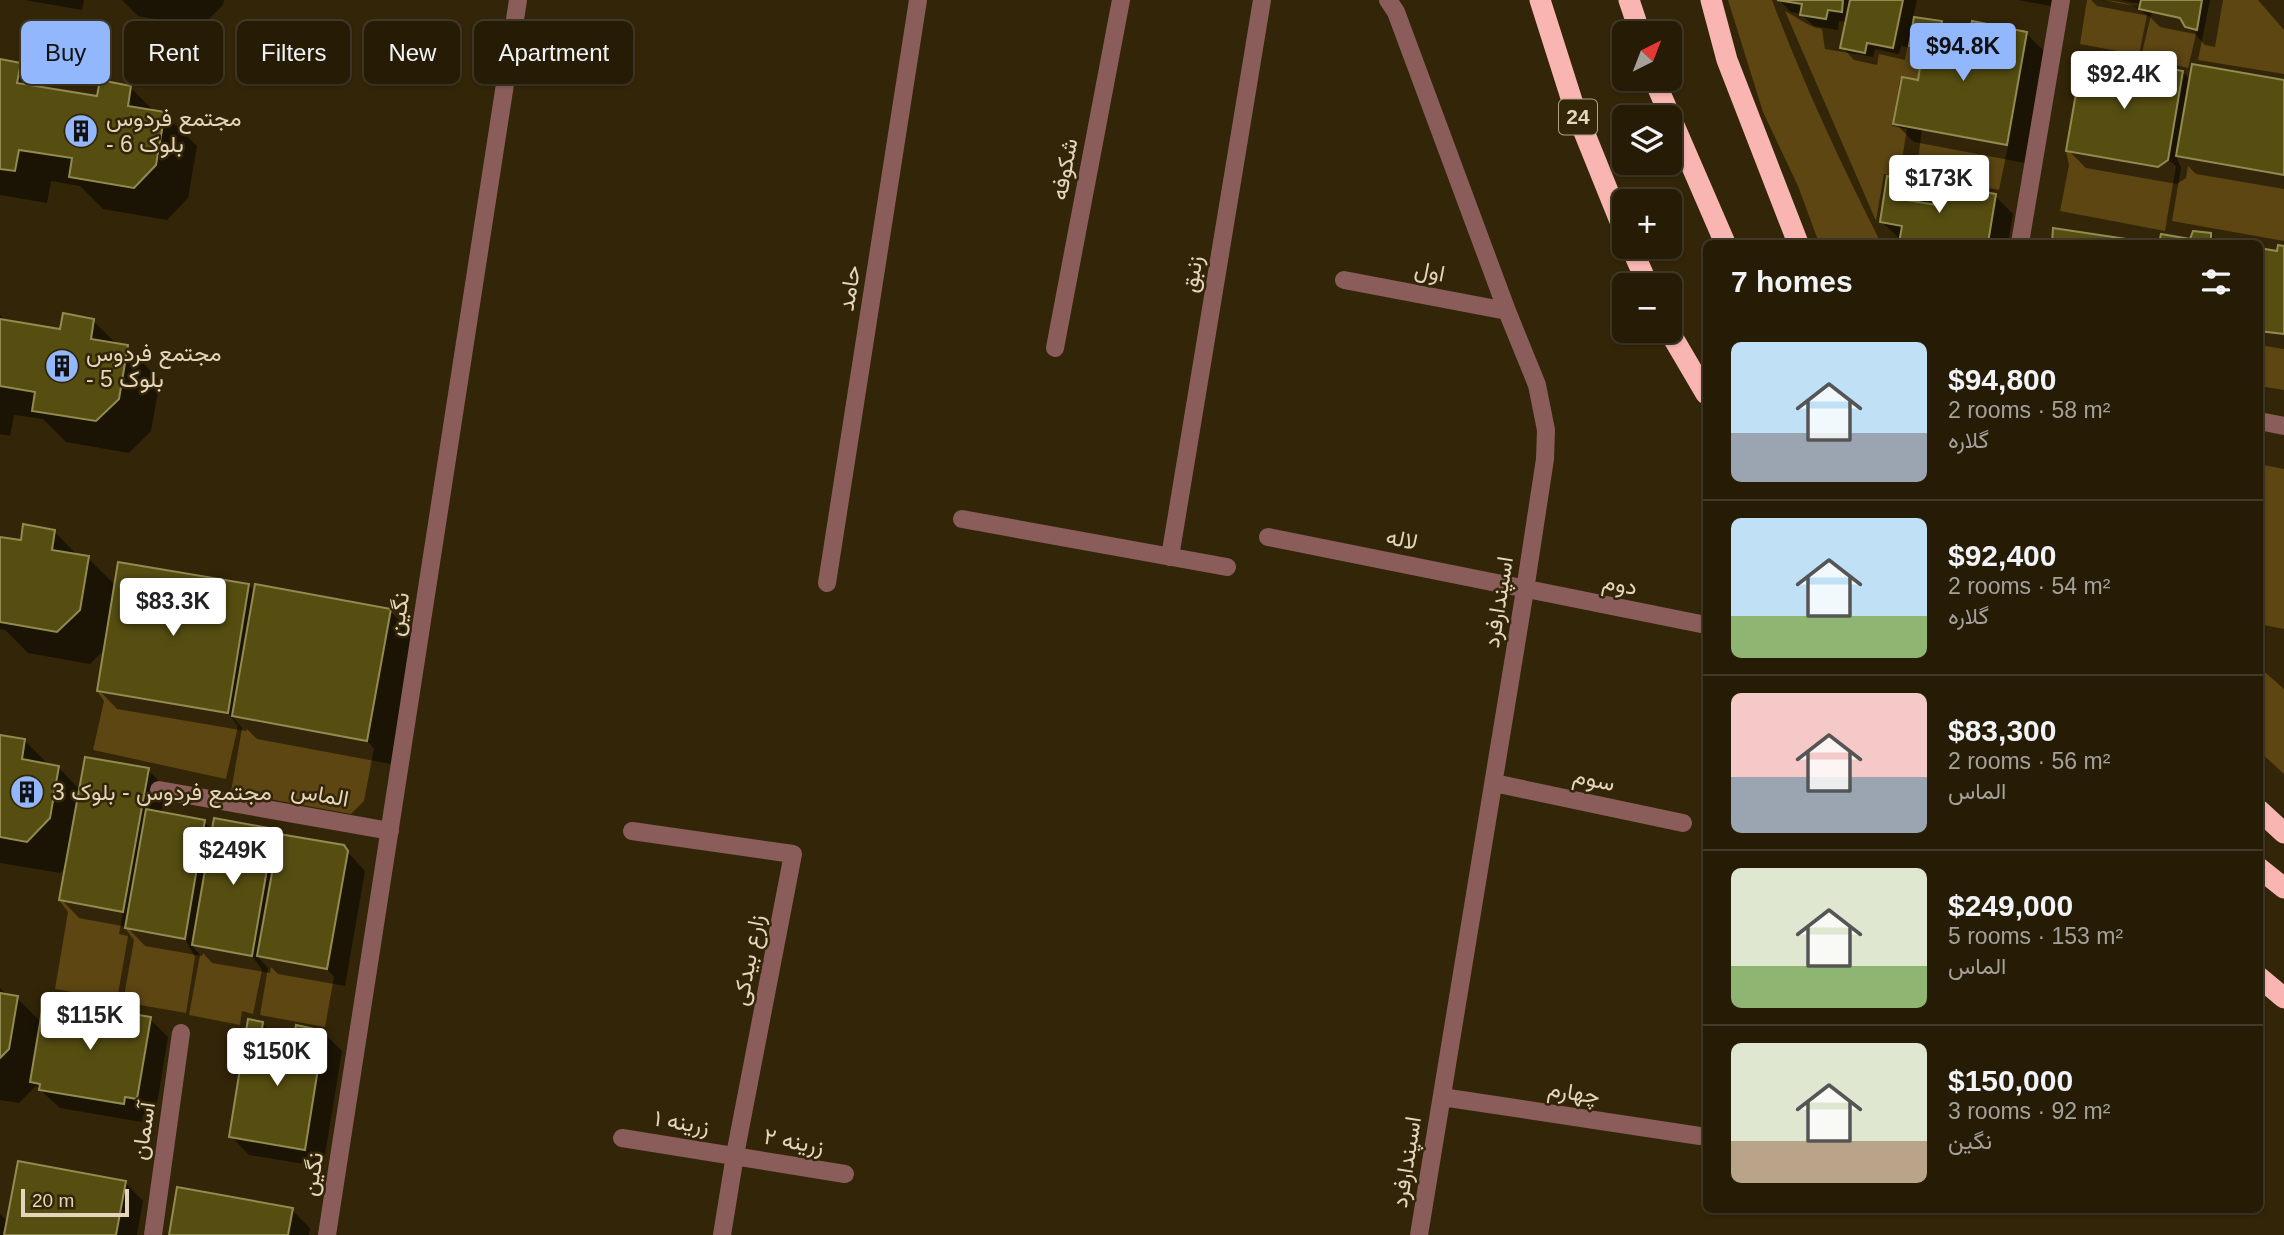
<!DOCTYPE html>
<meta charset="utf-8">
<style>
body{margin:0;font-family:Arial,Vazirmatn,sans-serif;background:#322914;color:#f1f3f6;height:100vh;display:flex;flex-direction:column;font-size:26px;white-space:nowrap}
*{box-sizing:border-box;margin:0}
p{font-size:23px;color:#a4a19b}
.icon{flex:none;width:38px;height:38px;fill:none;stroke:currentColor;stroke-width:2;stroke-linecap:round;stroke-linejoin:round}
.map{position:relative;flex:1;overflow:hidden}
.details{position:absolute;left:1703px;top:240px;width:560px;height:973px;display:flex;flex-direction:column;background:#261c06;border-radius:10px;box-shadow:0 2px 5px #0004,0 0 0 2px #423a28}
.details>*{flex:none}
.top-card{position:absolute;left:21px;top:21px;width:665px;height:63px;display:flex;gap:14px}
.needle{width:46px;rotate:42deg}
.controls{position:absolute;left:1612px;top:21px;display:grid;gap:14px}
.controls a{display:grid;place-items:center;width:70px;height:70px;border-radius:10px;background:#261c06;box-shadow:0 2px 5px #0004,0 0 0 2px #423a28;font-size:35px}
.scale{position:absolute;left:21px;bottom:18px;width:108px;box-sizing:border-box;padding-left:7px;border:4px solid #e5d6bb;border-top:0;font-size:19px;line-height:24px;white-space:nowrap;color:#e5d6bb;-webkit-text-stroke:5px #332508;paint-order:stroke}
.price{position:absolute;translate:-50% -60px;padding:0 16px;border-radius:7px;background:#fff;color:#222;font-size:23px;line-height:46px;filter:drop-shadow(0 2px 4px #0008)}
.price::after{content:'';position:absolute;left:50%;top:42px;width:21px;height:16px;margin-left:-10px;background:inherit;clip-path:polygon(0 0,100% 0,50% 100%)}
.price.selected{background:#92b7fd;color:#111}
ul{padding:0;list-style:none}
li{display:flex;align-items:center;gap:21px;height:175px;padding:0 28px}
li+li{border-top:2px solid #423a28}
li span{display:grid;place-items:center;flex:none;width:196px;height:140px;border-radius:10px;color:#555}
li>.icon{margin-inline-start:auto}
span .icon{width:84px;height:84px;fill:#fffc;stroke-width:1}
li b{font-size:30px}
h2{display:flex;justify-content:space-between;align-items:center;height:84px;padding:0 28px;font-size:30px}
.tag{padding:0 24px;border-radius:10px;background:#261c06;box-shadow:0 2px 5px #0004,0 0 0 2px #423a28;font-size:24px;line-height:63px}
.tag.selected{background:#92b7fd;color:#111}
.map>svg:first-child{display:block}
.green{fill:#5e4613}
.shadow{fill:#0007}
.building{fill:#564e11;stroke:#928b51;stroke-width:2}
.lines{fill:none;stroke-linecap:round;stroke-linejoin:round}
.minor{stroke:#8a5d5b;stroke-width:18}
.highway{stroke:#f8b5b1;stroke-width:21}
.labels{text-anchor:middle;stroke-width:5;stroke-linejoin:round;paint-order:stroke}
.shield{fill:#332508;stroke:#b0a185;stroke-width:2}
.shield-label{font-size:21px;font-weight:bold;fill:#e5d6bb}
.poi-label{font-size:23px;fill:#e5d6bb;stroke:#332508;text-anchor:start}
.street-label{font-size:23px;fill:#e5d6bb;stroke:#332508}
</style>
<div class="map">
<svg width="2284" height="1235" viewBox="0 0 2284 1235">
<rect width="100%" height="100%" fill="#332508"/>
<path class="green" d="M 1728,0 L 1772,0 C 1803,83 1840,162 1880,241 L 1878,243 L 1819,243 L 1798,186 L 1763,112 Z
M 2087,0 C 2110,0 2130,0 2147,15 L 2139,55 L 2080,44 Z
M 2210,0 L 2258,0 L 2284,30 L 2284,74 L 2198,60 Z
M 1785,11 C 1799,18 1806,26 1822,29 L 1825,49 L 1873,57 L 1875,49 L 1899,54 L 1901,46 L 1926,50 L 1920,83 L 1900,79 L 1892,126 L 1907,129 L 1899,177 L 1884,174 L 1876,221 Z
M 2152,11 L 2180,18 L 2185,27 L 2197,30 L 2188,68 L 2141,57 Z
M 1922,128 L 2008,146 L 1999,190 L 1930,176 L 1918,160 Z
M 2066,151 L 2158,167 L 2168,160 L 2176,166 L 2165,231 L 2060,211 L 2069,165 Z
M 2176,156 L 2284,174 L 2284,241 L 2172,221 L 2181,168 Z
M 2259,330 L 2284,334 L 2284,390 L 2259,386 Z
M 2259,464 L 2284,469 L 2284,629 L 2259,624 Z
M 2259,667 L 2284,689 L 2284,774 L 2259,751 Z
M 97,691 L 228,713 L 238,726 L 226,779 L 93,750 L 104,701 Z
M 232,716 L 367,741 L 374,748 L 364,801 L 351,814 L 231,792 L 242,728 Z
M 59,900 L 123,912 L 119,934 L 128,936 L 117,1000 L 55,989 L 68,912 Z
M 125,928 L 185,939 L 195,957 L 186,1013 L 123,1002 L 134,940 Z
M 192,945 L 252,956 L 262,970 L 253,1014 L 242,1011 L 240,1025 L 189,1015 L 200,955 Z
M 257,956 L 327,969 L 334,977 L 325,1027 L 260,1015 L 268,968 Z"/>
<path class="shadow" d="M 25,0 L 84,0 L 82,10 Z
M 122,0 L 224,0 L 223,5 L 201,27 L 138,16 Z
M 1779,0 L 1917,0 L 1913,18 L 1941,23 L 1960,41 L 1958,51 L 1969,53 L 2027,34 L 2045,52 L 2025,163 L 1914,142 L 1895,123 L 1919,82 L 1923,58 L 1908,43 L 1905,60 L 1879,54 L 1877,65 L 1854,60 L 1842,47 L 1847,22 L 1839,21 L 1838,30 L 1814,26 L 1801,14 L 1791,12 Z
M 2018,0 L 2052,0 L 2051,6 Z
M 2091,0 L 2104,0 L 2144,8 L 2145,5 L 2121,0 L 2223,0 L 2215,47 L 2205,45 L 2195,34 L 2160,27 L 2149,16 L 2097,6 Z
M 0,61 L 20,64 L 44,89 L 98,98 L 130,87 L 155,112 L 164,114 L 197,146 L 188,198 L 167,220 L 103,209 L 80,186 L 51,181 L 47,203 L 0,195 Z
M 2183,72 L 2191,81 L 2284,81 L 2284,189 L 2196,174 L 2188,166 L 2186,178 L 2177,184 L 2086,168 L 2068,150 Z
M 1908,182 L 1926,200 L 1926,205 L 1939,207 L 1995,196 L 2013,214 L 2008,243 L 1901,243 L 1901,240 L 1881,221 Z
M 2211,235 L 2219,243 L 2161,243 L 2162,236 L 2192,241 Z
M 2284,248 L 2284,349 L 2259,345 L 2259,250 L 2278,253 Z
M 0,315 L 7,322 L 61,331 L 93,321 L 119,346 L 127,347 L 160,380 L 151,431 L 129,453 L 66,442 L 43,419 L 14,415 L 10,436 L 0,434 Z
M 54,531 L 79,557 L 88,558 L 116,586 L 249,585 L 255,592 L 390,611 L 413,634 L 391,764 L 257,739 L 247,729 L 246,731 L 117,709 L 99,690 L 106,648 L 90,664 L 28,653 L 5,630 L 0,629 L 0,538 L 22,542 Z
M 0,736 L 24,740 L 50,766 L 58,767 L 80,790 L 148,770 L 166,788 L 161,814 L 204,822 L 214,831 L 273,830 L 280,838 L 343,847 L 365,871 L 345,986 L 278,974 L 271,967 L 270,973 L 212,963 L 203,953 L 202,956 L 145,946 L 127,927 L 79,918 L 61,899 L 67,866 L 60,873 L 0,863 Z
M 0,988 L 8,996 L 17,998 L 42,1023 L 150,1019 L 168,1037 L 155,1116 L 143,1115 L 142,1122 L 60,1108 L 36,1086 L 19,1103 L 0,1100 Z
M 262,1023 L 281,1042 L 280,1048 L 294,1051 L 323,1032 L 342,1051 L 323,1167 L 249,1155 L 231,1136 Z
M 125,1182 L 143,1201 L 137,1235 L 0,1235 L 0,1214 L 8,1222 Z
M 292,1210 L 310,1228 L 309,1235 L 171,1235 Z"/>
<path class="building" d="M 1777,0 L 1843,0 L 1842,12 L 1828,10 L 1826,19 L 1800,15 L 1802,4 Z
M 1850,0 L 1903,0 L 1893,48 L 1867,43 L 1865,53 L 1840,48 Z
M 2141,0 L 2202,0 L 2197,30 L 2185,27 L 2180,18 L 2139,9 Z
M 1914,17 L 1942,21 L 1938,45 L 1967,51 L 1972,21 L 2027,32 L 2007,145 L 1893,124 L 1902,77 L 1918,80 L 1923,49 L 1909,46 Z
M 2083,53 L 2183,71 L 2168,160 L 2158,167 L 2066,151 Z
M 0,59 L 21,63 L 17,83 L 97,96 L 100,80 L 131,86 L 128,106 L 165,112 L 156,165 L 134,188 L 69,177 L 72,158 L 19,150 L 15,171 L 0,169 Z
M 2192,64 L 2284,80 L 2284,175 L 2176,156 Z
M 1887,176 L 1909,180 L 1906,200 L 1937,205 L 1941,184 L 1996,194 L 1988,243 L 1899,243 L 1902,226 L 1880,222 Z
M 2053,228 L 2153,243 L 2052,243 Z
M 2193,231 L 2211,233 L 2211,241 L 2227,243 L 2159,243 L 2161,234 L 2190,239 Z
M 2278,245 L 2284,246 L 2284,334 L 2259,331 L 2259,248 L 2277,251 Z
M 63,313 L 94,319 L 91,339 L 128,345 L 119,399 L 96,421 L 32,411 L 35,392 L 0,386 L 0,319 L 60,329 Z
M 23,524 L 55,530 L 52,550 L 89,556 L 80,610 L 57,632 L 0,622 L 0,537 L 21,540 Z
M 118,562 L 249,584 L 228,713 L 97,691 Z
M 255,584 L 391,609 L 367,741 L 232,716 Z
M 0,735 L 25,739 L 22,759 L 59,766 L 50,818 L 27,842 L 0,837 Z
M 85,757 L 149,768 L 123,912 L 59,900 Z
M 146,809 L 205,820 L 185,939 L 125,928 Z
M 214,818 L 274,829 L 252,956 L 192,945 Z
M 279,834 L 344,845 L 348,851 L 327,969 L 257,956 Z
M 0,993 L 18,996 L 9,1049 L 0,1058 Z
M 44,999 L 151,1017 L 137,1099 L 125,1097 L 124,1104 L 39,1090 L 40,1084 L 30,1082 Z
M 248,1019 L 263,1022 L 260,1043 L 292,1049 L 296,1025 L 324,1031 L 305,1150 L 229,1137 Z
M 18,1161 L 126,1181 L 116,1235 L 4,1235 Z
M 177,1187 L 293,1208 L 288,1235 L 169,1235 Z"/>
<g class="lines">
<path class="minor" d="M 1388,0 L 1396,12 L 1507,311 L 1537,385 L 1546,430 L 1545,459 L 1525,590 L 1419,1235
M 2020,243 L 2061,0
M 1344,280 L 1507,311
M 1055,348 L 1121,0
M 2259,421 L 2284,426
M 962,519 L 1227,567
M 1268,537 L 1706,625
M 1170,557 L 1262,0
M 827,583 L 918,0
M 1494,783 L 1683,823
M 159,790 L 390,831
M 632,831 L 793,854 L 735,1155 L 722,1235
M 1442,1097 L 1700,1136
M 622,1138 L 845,1174
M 153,1235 L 181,1033
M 327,1235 L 518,0"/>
<path class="highway" d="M 1540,0 L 1574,107 L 1624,231
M 1629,0 L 1640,33
M 1711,0 L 1727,60 L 1798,243
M 1654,79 L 1725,243
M 1631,247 L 1648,285
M 1669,331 L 1706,394
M 2259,810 L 2284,833
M 2259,868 L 2284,888
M 2259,977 L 2284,998"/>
</g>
<defs>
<g id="building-disc" transform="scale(1.75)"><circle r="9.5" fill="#92b7fd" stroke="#332508"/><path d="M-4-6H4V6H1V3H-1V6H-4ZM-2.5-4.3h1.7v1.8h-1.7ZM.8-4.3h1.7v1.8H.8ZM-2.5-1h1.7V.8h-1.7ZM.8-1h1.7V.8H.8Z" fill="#111"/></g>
</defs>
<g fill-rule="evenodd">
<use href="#building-disc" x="81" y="131"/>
<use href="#building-disc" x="62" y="366"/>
<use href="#building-disc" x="27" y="792"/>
</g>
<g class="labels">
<rect class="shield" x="1559" y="99.5" width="38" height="35" rx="5"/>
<g class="shield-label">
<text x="1578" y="124">24</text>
</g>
<g class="poi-label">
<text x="106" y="126">مجتمع فردوس<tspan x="106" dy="26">- بلوک 6</tspan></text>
<text x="86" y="361">مجتمع فردوس<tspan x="86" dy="26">- بلوک 5</tspan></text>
<text x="52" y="800">مجتمع فردوس - بلوک 3</text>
</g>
<g class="street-label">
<text transform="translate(1064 169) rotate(-79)" y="8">شکوفه</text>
<text transform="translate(1430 271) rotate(11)" y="8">اول</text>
<text transform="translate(1192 274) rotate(-81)" y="8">زنبق</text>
<text transform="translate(849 288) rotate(-81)" y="8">حامد</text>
<text transform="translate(1402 539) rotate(12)" y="8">لاله</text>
<text transform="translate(1620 584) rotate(11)" y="8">دوم</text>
<text transform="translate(1498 602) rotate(-81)" y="8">اسپندارفرد</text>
<text transform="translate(398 614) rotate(-81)" y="8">نگین</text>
<text transform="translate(1594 779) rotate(12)" y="8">سوم</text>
<text transform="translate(320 794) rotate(10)" y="8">الماس</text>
<text transform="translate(748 960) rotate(-79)" y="8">زارع بیدکی</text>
<text transform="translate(1574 1092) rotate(9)" y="8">چهارم</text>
<text transform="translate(682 1122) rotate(9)" y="8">زرینه ۱</text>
<text transform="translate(143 1131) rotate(-82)" y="8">آسمان</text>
<text transform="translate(794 1141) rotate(10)" y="8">زرینه ۲</text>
<text transform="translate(1406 1162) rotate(-81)" y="8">اسپندارفرد</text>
<text transform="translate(312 1174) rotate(-81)" y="8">نگین</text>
</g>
</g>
</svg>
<div class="controls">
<a><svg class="needle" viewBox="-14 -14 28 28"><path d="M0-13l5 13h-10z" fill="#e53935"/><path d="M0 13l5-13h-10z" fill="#a4a19b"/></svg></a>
<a><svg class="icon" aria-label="layers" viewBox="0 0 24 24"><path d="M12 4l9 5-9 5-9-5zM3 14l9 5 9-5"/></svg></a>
<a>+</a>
<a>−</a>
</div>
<div class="scale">20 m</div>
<b class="price selected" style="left:1963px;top:83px">$94.8K</b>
<b class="price" style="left:2124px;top:111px">$92.4K</b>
<b class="price" style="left:1939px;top:215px">$173K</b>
<b class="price" style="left:173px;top:638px">$83.3K</b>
<b class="price" style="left:233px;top:887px">$249K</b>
<b class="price" style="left:90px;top:1052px">$115K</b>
<b class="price" style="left:277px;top:1088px">$150K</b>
<div class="top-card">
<a class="tag selected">Buy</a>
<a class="tag">Rent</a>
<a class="tag">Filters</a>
<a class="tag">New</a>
<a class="tag">Apartment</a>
</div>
<section class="details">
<h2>7 homes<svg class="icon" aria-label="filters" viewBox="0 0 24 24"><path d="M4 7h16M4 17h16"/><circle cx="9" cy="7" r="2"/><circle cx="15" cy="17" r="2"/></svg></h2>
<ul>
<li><span style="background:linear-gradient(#bfe0f5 65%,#9aa5b1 0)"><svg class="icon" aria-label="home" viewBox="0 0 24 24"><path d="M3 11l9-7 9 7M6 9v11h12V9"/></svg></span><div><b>$94,800</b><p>2 rooms · 58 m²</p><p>گلاره</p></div></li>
<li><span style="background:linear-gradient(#bfe0f5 70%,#8fb573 0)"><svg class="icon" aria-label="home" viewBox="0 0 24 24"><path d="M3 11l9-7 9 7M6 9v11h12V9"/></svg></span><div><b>$92,400</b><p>2 rooms · 54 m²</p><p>گلاره</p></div></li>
<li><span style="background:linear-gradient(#f6c9c9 60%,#9aa5b1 0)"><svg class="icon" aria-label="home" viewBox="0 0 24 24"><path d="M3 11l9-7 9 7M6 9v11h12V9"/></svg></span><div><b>$83,300</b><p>2 rooms · 56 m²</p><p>الماس</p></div></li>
<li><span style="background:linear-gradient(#dfe7d0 70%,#8fb573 0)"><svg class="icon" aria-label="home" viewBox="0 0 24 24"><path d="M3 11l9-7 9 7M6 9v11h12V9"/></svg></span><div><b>$249,000</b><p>5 rooms · 153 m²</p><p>الماس</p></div></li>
<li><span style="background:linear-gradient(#dfe7d0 70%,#b9a48a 0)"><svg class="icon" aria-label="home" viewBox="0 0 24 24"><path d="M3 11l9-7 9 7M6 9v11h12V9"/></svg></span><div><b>$150,000</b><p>3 rooms · 92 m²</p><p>نگین</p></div></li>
</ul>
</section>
</div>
